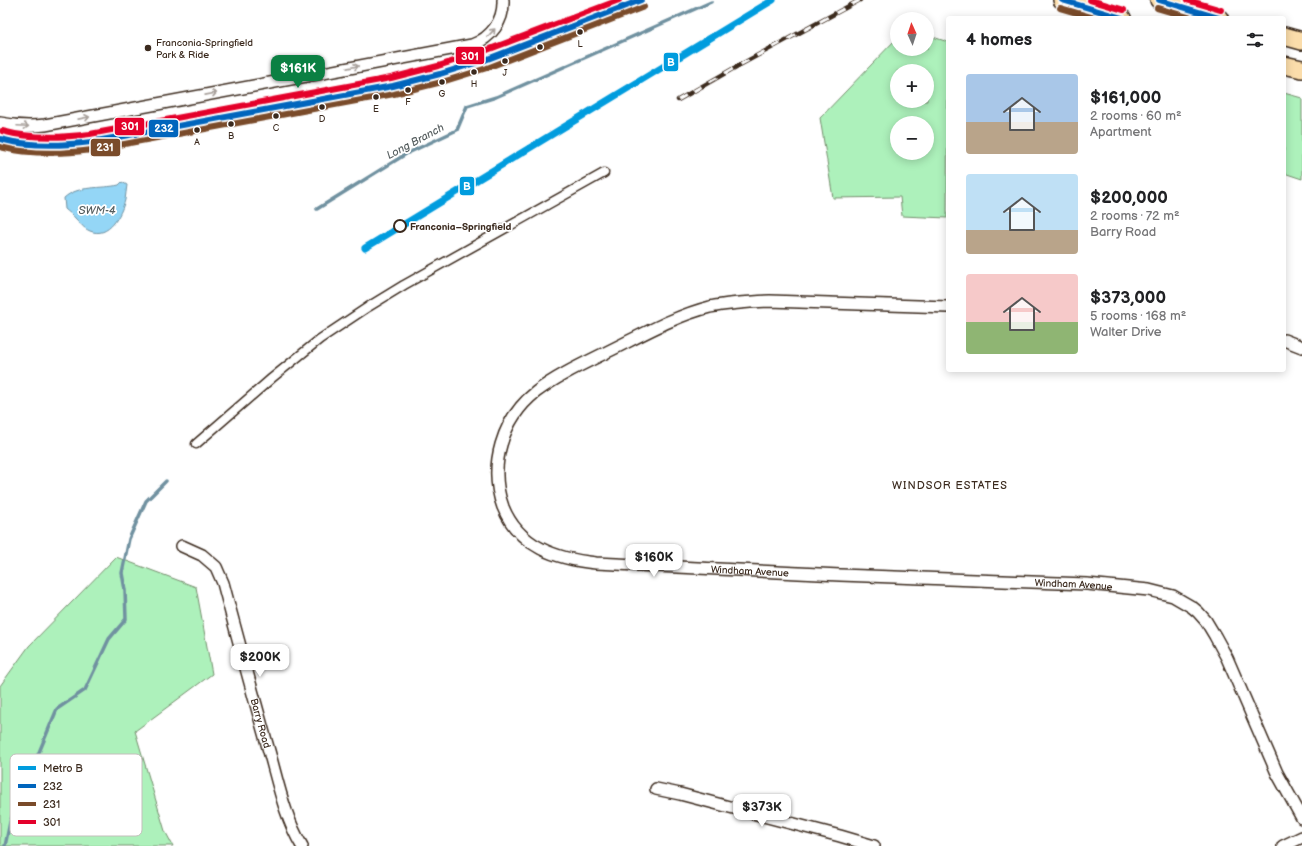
<!DOCTYPE html>
<meta charset="utf-8">
<style>
body{margin:0;font-family:"Balsamiq Sans",sans-serif;background:#f2f2f2;color:#202124;height:100vh;display:flex;flex-direction:column;font-size:15px;white-space:nowrap}
*{box-sizing:border-box;margin:0}
p{font-size:13px;color:#757577}
.icon{flex:none;width:22px;height:22px;fill:none;stroke:currentColor;stroke-width:2;stroke-linecap:round;stroke-linejoin:round}
.map{position:relative;flex:1;overflow:hidden}
.sheet{position:absolute;left:946px;top:16px;width:340px;height:356px;display:flex;flex-direction:column;background:#fff;border-radius:4px;box-shadow:0 2px 10px #0003}
.sheet>*{flex:none}
.needle{width:26px;rotate:357deg}
.fabs{position:absolute;left:890px;top:12px;display:grid;gap:8px}
.fabs a{display:grid;place-items:center;width:44px;height:44px;border-radius:50%;background:#fff;box-shadow:0 2px 10px #0003;font-size:20px}
.price{position:absolute;translate:-50% -34px;padding:0 9px;border-radius:8px;background:#fff;color:#222;font-size:13px;line-height:26px;filter:drop-shadow(0 1px 2px #0008)}
.price::after{content:'';position:absolute;left:50%;top:24px;width:12px;height:9px;margin-left:-6px;background:inherit;clip-path:polygon(0 0,100% 0,50% 100%)}
.price.selected{background:#0b8043;color:#fff}
ul{padding:0;list-style:none}
li{display:flex;align-items:center;gap:12px;height:100px;padding:0 20px}
li span{display:grid;place-items:center;flex:none;width:112px;height:80px;border-radius:4px;color:#555}
li>.icon{margin-inline-start:auto}
span .icon{width:48px;height:48px;fill:#fffc;stroke-width:1}
li b{font-size:17px}
h2{display:flex;justify-content:space-between;align-items:center;height:48px;padding:0 20px;font-size:17px}
.map>svg:first-child{display:block}
.green{fill:#adf1bb;stroke:#748e6c;fill-rule:evenodd}
.water{fill:#94d6f6;stroke:#7091a0}
.lines{fill:none;stroke-linecap:round;stroke-linejoin:round}
.stream{stroke:#7091a0;stroke-width:3.5}
.pedestrian-casing{stroke:#3b2a1e;stroke-width:11}
.minor-casing{stroke:#3b2a1e;stroke-width:14}
.primary-casing{stroke:#3b2a1e;stroke-width:20}
.pedestrian{stroke:#fff;stroke-width:8}
.minor{stroke:#fff;stroke-width:11}
.primary{stroke:#fbddab;stroke-width:17}
.rail-casing{stroke:#3b2a1e;stroke-width:4.5}
.rail{stroke:#fff;stroke-width:3;stroke-dasharray:9;stroke-linecap:butt}
.bus-1-casing{stroke:#fff;stroke-width:9}
.bus-2-casing{stroke:#fff;stroke-width:9}
.bus-3-casing{stroke:#fff;stroke-width:9}
.bus-1{stroke:#0065bd;stroke-width:6}
.bus-2{stroke:#7a4b2a;stroke-width:6}
.bus-3{stroke:#e4002b;stroke-width:6}
.metro-1-casing{stroke:#fff;stroke-width:10}
.metro-1{stroke:#009cde;stroke-width:7}
.oneway{stroke:#a79f9a}
.bus-dot{fill:#3b2a1e;stroke:#fff;stroke-width:1.5}
.stop-dot{fill:#fff;stroke:#3b2a1e;stroke-width:2}
.labels{text-anchor:middle;stroke-width:3.5;stroke-linejoin:round;paint-order:stroke}
.bus-label{font-size:9px;fill:#3b2a1e;stroke:#fff}
.poi-label{font-size:10px;fill:#3b2a1e;stroke:#fff;text-anchor:start}
.stop-label{font-size:10px;font-weight:bold;fill:#3b2a1e;stroke:#fff;text-anchor:start}
.street-label{font-size:10px;fill:#3b2a1e;stroke:#fff}
.water-label{font-size:11px;font-style:italic;fill:#565e5f;stroke:#fff}
.neighbourhood-label{font-size:11px;letter-spacing:1px;fill:#3b2a1e;stroke:#fff}
.key{fill:#fff;stroke:#c4bfbc;stroke-width:1}
.key-label{font-size:11px;fill:#3b2a1e}
.line-badge{stroke:#fff;stroke-width:1.5}
.badge-label{font-size:11px;text-anchor:middle;font-weight:bold;fill:#fff}
</style>
<div class="map">
<svg width="1302" height="846" viewBox="0 0 1302 846">
<rect width="100%" height="100%" fill="#fff"/>
<filter id="ink" filterUnits="userSpaceOnUse"><feTurbulence type="fractalNoise" baseFrequency=".025" numOctaves="2"/><feDisplacementMap in="SourceGraphic" scale="8" xChannelSelector="R" yChannelSelector="G"/><feConvolveMatrix kernelMatrix="1 2 1 2 8 2 1 2 1" color-interpolation-filters="sRGB"/></filter>
<g filter="url(#ink)">
<path class="green" d="M 927,35 L 948,42 L 947,218 L 902,216 L 900,197 L 833,198 L 820,118 L 897,38 L 897,49 L 927,49 ZM 897,71 L 927,71 L 927,101 L 897,101 ZM 897,123 L 927,123 L 927,153 L 897,153 Z
M 1284,93 L 1302,98 L 1302,179 L 1284,173 Z
M 116,557 L 196,587 L 212,674 L 135,731 L 165,831 L 173,846 L 0,846 L 0,686 L 29,646 Z"/>
<path class="water" d="M 122,182 L 127,185 C 126,190 126,195 125,200 C 121,215 109,239 90,231 C 83,228 81,224 76,219 C 73,215 68,212 65,209 L 64,198 C 78,185 101,189 119,185 Z"/>
<g class="lines">
<path class="stream" d="M 317,209 L 406,154 L 457,130 L 467,106 L 496,97 L 711,2
M 5,846 L 10,822 L 57,709 L 85,690 L 109,639 L 126,619 L 125,590 L 122,573 L 129,539 L 146,501 L 166,481"/>
<g class="pedestrian-casing">
<path id="pedestrian" d="M 196,444 L 272,378 L 320,339 L 368,307 L 404,285 L 604,173"/>
</g>
<g class="minor-casing">
<g id="minor">
<path d="M 0,123 C 15,126 30,127 45,125 L 472,45 C 491,38 504,21 503,0"/>
<path id="s1" d="M 948,307 L 770,301 C 750,302 730,303 710,307 C 674,316 640,336 607,352 C 583,364 557,376 536,392 C 502,419 488,466 503,507 C 519,547 557,559 596,563 L 840,575 L 1087,584 L 1149,590 L 1173,596 L 1192,607 L 1198,612 L 1206,621 L 1215,636 L 1227,658 L 1277,773 L 1302,818"/>
<path d="M 1284,340 L 1302,347"/>
<path id="s2" d="M 182,546 L 202,555 L 216,567 L 223,583 C 238,639 253,695 269,751 C 278,783 285,818 302,846"/>
<path d="M 656,789 L 680,794 L 840,836 L 874,846"/>
<path d="M 1283,846 L 1302,837"/>
</g>
</g>
<g class="primary-casing">
<path id="primary" d="M 1062,0 L 1122,18
M 1159,0 L 1219,18
M 1284,36 L 1302,41
M 1284,65 L 1302,69"/>
</g>
<use href="#pedestrian" class="pedestrian"/>
<use href="#minor" class="minor"/>
<use href="#primary" class="primary"/>
<g class="rail-casing">
<path id="rail" d="M 678,100 L 736,67 L 860,0"/>
</g>
<use href="#rail" class="rail"/>
<g class="bus-1-casing">
<path id="bus-1" d="M 1062,0 L 1122,18
M 1159,0 L 1219,18
M 0,139 C 30,147 60,146 91,142 L 393,86 L 440,74 L 485,60 L 641,0"/>
</g>
<g class="bus-2-casing">
<path id="bus-2" d="M 1060,8 L 1094,18
M 1157,8 L 1191,18
M 0,147 C 31,155 61,154 92,150 L 394,94 L 442,82 L 487,68 L 644,7"/>
</g>
<g class="bus-3-casing">
<path id="bus-3" d="M 1090,0 L 1124,10
M 1187,0 L 1221,10
M 2,131 C 31,139 60,138 90,134 L 391,78 L 438,66 L 482,52 L 619,0"/>
</g>
<use href="#bus-1" class="bus-1"/>
<use href="#bus-2" class="bus-2"/>
<use href="#bus-3" class="bus-3"/>
<g class="metro-1-casing">
<path id="metro-1" d="M 365,248 L 773,0"/>
</g>
<use href="#metro-1" class="metro-1"/>
</g>
<defs><path id="oneway-shaft" d="M-6 0H5M1.5-3L5.5 0L1.5 3" fill="none" stroke-width="1.6" stroke-linecap="round" stroke-linejoin="round"/></defs>
<g class="oneway">
<use href="#oneway-shaft" transform="translate(491 33) rotate(-47)"/>
<use href="#oneway-shaft" transform="translate(353 67) rotate(-11)"/>
<use href="#oneway-shaft" transform="translate(211 94) rotate(-11)"/>
<use href="#oneway-shaft" transform="translate(84 118) rotate(-11)"/>
<use href="#oneway-shaft" transform="translate(23 126) rotate(3)"/>
</g>
</g>
<g class="bus-dot">
<circle cx="580" cy="32" r="3.5"/>
<circle cx="540" cy="47" r="3.5"/>
<circle cx="148" cy="48" r="4"/>
<circle cx="505" cy="61" r="3.5"/>
<circle cx="474" cy="72" r="3.5"/>
<circle cx="442" cy="82" r="3.5"/>
<circle cx="408" cy="90" r="3.5"/>
<circle cx="376" cy="97" r="3.5"/>
<circle cx="322" cy="107" r="3.5"/>
<circle cx="276" cy="116" r="3.5"/>
<circle cx="231" cy="124" r="3.5"/>
<circle cx="197" cy="130" r="3.5"/>
</g>
<circle class="stop-dot" cx="400" cy="226" r="6"/>
<g class="labels">
<g class="bus-label">
<text x="580" y="47">L</text>
<text x="505" y="76">J</text>
<text x="474" y="87">H</text>
<text x="442" y="97">G</text>
<text x="408" y="105">F</text>
<text x="376" y="112">E</text>
<text x="322" y="122">D</text>
<text x="276" y="131">C</text>
<text x="231" y="139">B</text>
<text x="197" y="145">A</text>
</g>
<g class="poi-label">
<text x="156" y="46">Franconia-Springfield<tspan x="156" dy="12">Park &amp; Ride</tspan></text>
</g>
<g class="stop-label">
<text x="410" y="230">Franconia–Springfield</text>
</g>
<g class="street-label">
<text dy="4" stroke="none"><textPath href="#s1" startOffset="829">Windham Avenue</textPath></text>
<text dy="4" stroke="none"><textPath href="#s1" startOffset="1153">Windham Avenue</textPath></text>
<text dy="4" stroke="none"><textPath href="#s2" startOffset="203">Barry Road</textPath></text>
</g>
<g class="water-label">
<text transform="translate(415 141) rotate(-28)" y="4">Long Branch</text>
<text x="97" y="214">SWM-4</text>
</g>
<g class="neighbourhood-label">
<text x="950" y="489">WINDSOR ESTATES</text>
</g>
</g>
<rect x="10" y="754" width="132" height="82" rx="6" class="key"/>
<rect x="18" y="766" width="18" height="4" fill="#009cde"/>
<rect x="18" y="784" width="18" height="4" fill="#0065bd"/>
<rect x="18" y="802" width="18" height="4" fill="#7a4b2a"/>
<rect x="18" y="820" width="18" height="4" fill="#e4002b"/>
<g class="key-label">
<text x="43" y="772">Metro B</text>
<text x="43" y="790">232</text>
<text x="43" y="808">231</text>
<text x="43" y="826">301</text>
</g>
<g class="line-badge">
<rect x="455" y="46" width="30" height="19" rx="4" fill="#e4002b"/>
<rect x="663" y="52" width="16" height="20" rx="4" fill="#009cde"/>
<rect x="114" y="117" width="31" height="19" rx="4" fill="#e4002b"/>
<rect x="148" y="119" width="31" height="19" rx="4" fill="#0065bd"/>
<rect x="90" y="138" width="31" height="19" rx="4" fill="#7a4b2a"/>
<rect x="459" y="176" width="16" height="20" rx="4" fill="#009cde"/>
</g>
<g class="badge-label">
<text x="470" y="60">301</text>
<text x="671" y="66">B</text>
<text x="130" y="130">301</text>
<text x="164" y="132">232</text>
<text x="105" y="151">231</text>
<text x="467" y="190">B</text>
</g>
</svg>
<div class="fabs">
<a><svg class="needle" viewBox="-14 -14 28 28"><path d="M0-13l5 13h-10z" fill="#e53935"/><path d="M0 13l5-13h-10z" fill="#757577"/></svg></a>
<a>+</a>
<a>−</a>
</div>
<b class="price selected" style="left:298px;top:89px">$161K</b>
<b class="price" style="left:654px;top:578px">$160K</b>
<b class="price" style="left:260px;top:678px">$200K</b>
<b class="price" style="left:762px;top:828px">$373K</b>
<section class="sheet">
<h2>4 homes<svg class="icon" aria-label="filters" viewBox="0 0 24 24"><path d="M4 7h16M4 17h16"/><circle cx="9" cy="7" r="2"/><circle cx="15" cy="17" r="2"/></svg></h2>
<ul>
<li><span style="background:linear-gradient(#a9c7e8 60%,#b9a48a 0)"><svg class="icon" aria-label="home" viewBox="0 0 24 24"><path d="M3 11l9-7 9 7M6 9v11h12V9"/></svg></span><div><b>$161,000</b><p>2 rooms · 60 m²</p><p>Apartment</p></div></li>
<li><span style="background:linear-gradient(#bfe0f5 70%,#b9a48a 0)"><svg class="icon" aria-label="home" viewBox="0 0 24 24"><path d="M3 11l9-7 9 7M6 9v11h12V9"/></svg></span><div><b>$200,000</b><p>2 rooms · 72 m²</p><p>Barry Road</p></div></li>
<li><span style="background:linear-gradient(#f6c9c9 60%,#8fb573 0)"><svg class="icon" aria-label="home" viewBox="0 0 24 24"><path d="M3 11l9-7 9 7M6 9v11h12V9"/></svg></span><div><b>$373,000</b><p>5 rooms · 168 m²</p><p>Walter Drive</p></div></li>
</ul>
</section>
</div>
